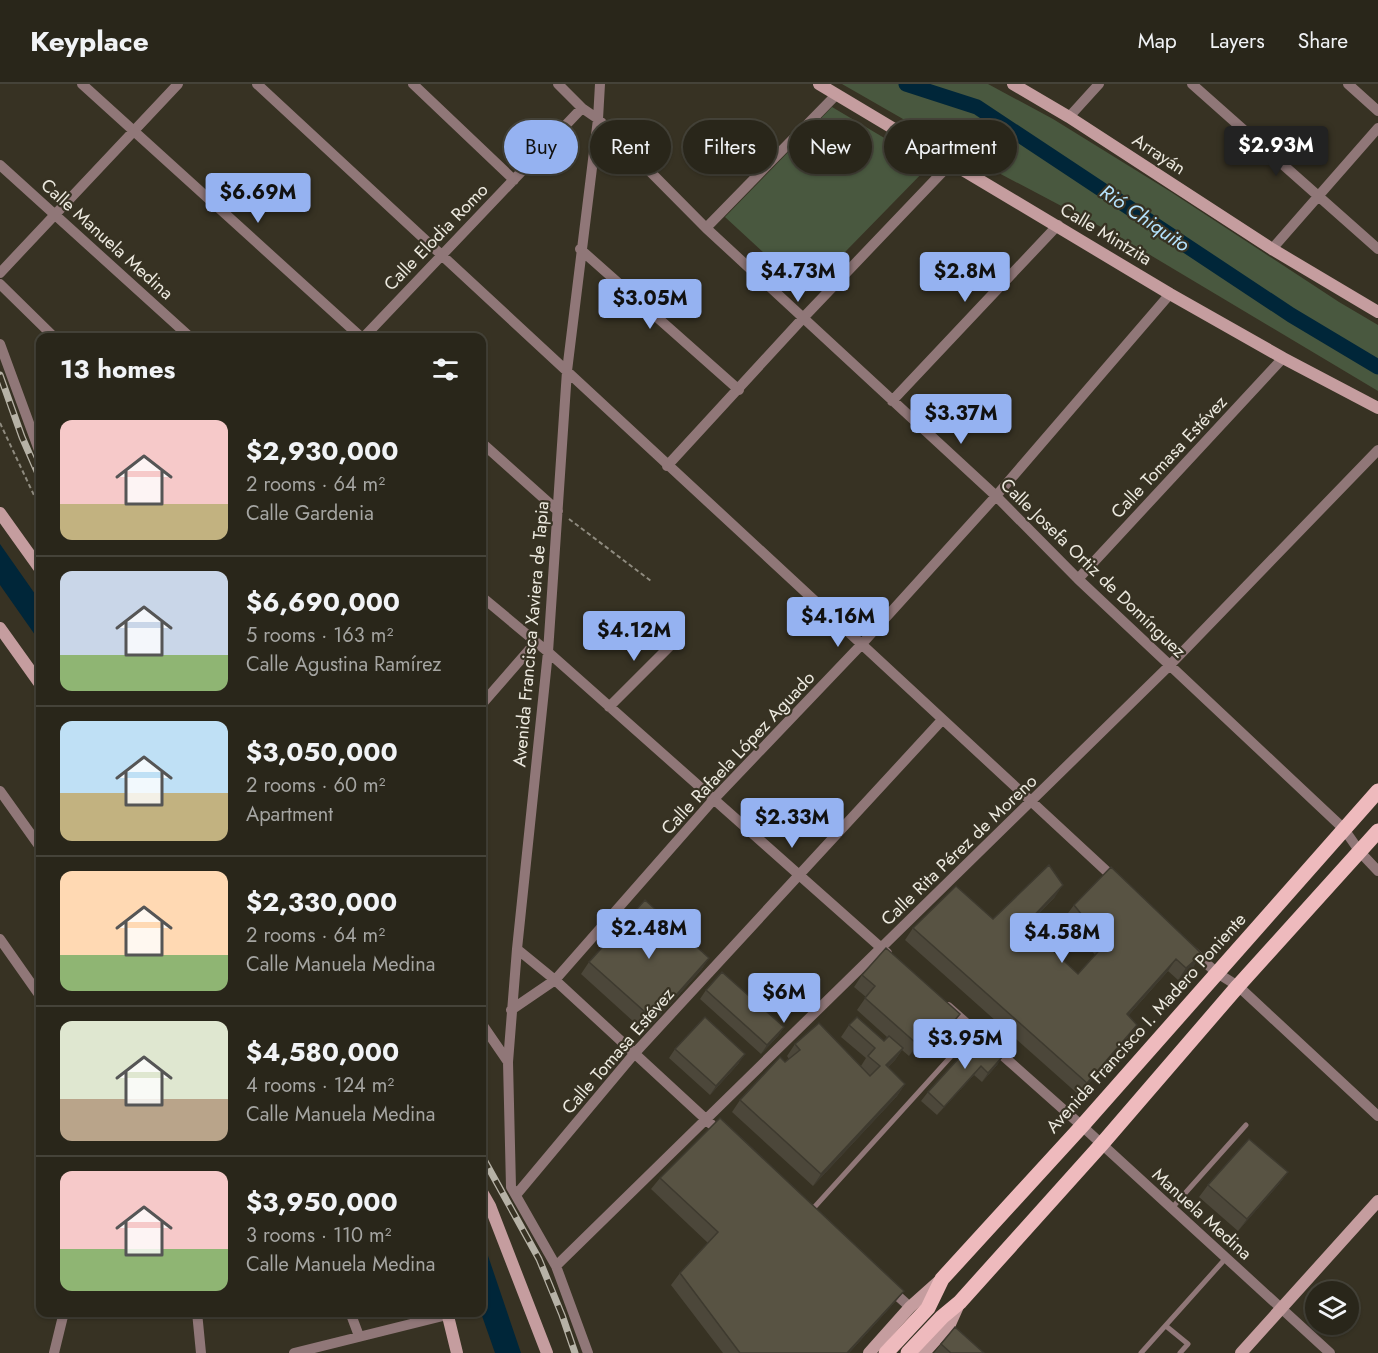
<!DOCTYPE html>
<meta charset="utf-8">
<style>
body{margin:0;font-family:Jost,sans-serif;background:#353227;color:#f1f3f6;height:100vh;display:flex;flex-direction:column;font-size:22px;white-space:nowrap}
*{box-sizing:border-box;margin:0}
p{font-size:20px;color:#a5a5a2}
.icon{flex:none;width:33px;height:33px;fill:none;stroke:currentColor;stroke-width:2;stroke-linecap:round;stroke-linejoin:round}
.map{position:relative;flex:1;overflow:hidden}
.panel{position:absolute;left:36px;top:249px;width:450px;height:984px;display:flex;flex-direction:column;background:#29261a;border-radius:12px;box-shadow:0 2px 4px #0004,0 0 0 2px #454339}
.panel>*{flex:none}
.banner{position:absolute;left:504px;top:36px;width:570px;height:54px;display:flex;gap:12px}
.buttons{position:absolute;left:1305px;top:1197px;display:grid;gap:12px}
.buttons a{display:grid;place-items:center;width:54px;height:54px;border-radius:50%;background:#29261a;box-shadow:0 2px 4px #0004,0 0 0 2px #454339;font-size:30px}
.price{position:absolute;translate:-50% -51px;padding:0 14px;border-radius:6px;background:#95b2f1;color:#111;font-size:20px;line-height:39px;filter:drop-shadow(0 2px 3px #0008)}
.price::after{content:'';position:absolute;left:50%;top:36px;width:18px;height:14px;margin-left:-9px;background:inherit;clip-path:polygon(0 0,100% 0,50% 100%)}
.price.active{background:#222;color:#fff}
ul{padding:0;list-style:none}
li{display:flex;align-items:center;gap:18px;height:150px;padding:0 24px}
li+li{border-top:2px solid #454339}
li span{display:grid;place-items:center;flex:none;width:168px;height:120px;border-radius:12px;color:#555}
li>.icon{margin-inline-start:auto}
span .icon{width:72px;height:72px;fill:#fffc;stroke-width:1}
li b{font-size:26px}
h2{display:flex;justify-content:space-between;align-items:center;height:72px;padding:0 24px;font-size:26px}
.chip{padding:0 21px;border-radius:27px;background:#29261a;box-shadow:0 2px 4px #0004,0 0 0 2px #454339;font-size:21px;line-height:54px}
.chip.active{background:#95b2f1;color:#111}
header{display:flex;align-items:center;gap:36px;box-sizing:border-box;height:84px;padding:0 30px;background:#29261a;border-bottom:2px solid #454339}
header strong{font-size:28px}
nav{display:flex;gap:33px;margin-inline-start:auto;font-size:21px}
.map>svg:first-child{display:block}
.green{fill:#49583f}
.water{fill:#002639}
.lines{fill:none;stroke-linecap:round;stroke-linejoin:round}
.canal{stroke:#002639;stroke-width:15}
.path{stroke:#8f8b7f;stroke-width:2;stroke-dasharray:4.5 3;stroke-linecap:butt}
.lane{stroke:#907778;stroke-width:5}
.street{stroke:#907778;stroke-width:10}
.secondary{stroke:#c59d9f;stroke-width:12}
.primary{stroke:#eebabd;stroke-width:15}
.rail-casing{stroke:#b6b2a6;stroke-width:7}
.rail{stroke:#373223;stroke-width:4.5;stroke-dasharray:14;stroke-linecap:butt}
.wall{fill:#4c473a}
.shaded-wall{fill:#3e3a2f}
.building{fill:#585343;stroke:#3e3a2f;stroke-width:1.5}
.labels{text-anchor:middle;stroke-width:4.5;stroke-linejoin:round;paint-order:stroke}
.street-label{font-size:18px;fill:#ece9df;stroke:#373223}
.water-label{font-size:20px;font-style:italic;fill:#b6e4ff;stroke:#373223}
</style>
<header>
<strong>Keyplace</strong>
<nav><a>Map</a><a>Layers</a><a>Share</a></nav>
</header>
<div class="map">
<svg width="1378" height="1269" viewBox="0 0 1378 1269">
<rect width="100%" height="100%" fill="#373223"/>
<path class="green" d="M 842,0 L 988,0 L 1053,35 L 1171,108 L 1339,218 L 1378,241 L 1378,307 L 1120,153 L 978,78 Z
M 832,23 L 930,81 L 806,208 L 725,133 Z"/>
<path class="water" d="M 0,460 L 40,517 L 40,558 L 0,501 Z
M 482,1154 L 521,1269 L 495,1269 L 481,1229 Z"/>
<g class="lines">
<path class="canal" d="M 906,0 L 977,23 L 1291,231 L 1378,283"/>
<path class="path" d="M 0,339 L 40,424
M 569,435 L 651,497"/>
<path class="lane" d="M 1171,1125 L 1246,1041
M 810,1128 L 974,947
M 1166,1242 L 1188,1260 L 1180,1269
M 1141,1269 L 1226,1174"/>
<path class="street" d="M 82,0 L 362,254
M 257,0 L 1115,795
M 413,0 L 514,96
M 558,0 L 582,24 L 598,35 L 706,144 L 996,412 L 1078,495 L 1344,745 L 1360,768 L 1378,787
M 1192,0 L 1378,165
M 1348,0 L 1378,27
M 1069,33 L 1099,0
M 0,81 L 191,254
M 706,144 L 836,11
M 580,165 L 739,306
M 1272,165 L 1378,44
M 0,189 L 178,0
M 0,200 L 55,254
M 363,254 L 582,24
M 0,260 L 40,369
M 892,317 L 1058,141
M 482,359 L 558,427
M 667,382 L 804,233 L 952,78
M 1078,495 L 1283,274
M 482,513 L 548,568 L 887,869
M 482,620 L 536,558
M 609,623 L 678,554
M 0,707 L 40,763
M 0,855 L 40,912
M 517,865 L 555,896 L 711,1040
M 1190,865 L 1217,889 L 1238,902 L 1378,1032
M 948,923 L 1082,1042 L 1330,1269
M 511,926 L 555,896 L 714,715 L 861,561 L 996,412 L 1170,210
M 482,940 L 508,978
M 516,1111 L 634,970 L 942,636
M 556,1182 L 1169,582 L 1378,366
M 890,1205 L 910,1223
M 197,1228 L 201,1269
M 350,1228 L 359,1252
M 54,1269 L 64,1228
M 294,1269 L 447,1231
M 588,1269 L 556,1182 L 511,1103 L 508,978 L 517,865 L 548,568 L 567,287 L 598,35 L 600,0"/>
<path class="secondary" d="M 819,0 L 1170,210 L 1283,274 L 1378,324
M 1013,0 L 1069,33 L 1272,165 L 1378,228
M 0,429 L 40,485
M 0,544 L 40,600
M 482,1108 L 490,1122 L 547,1269
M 447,1228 L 457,1269
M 869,1269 L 910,1223 L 938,1198
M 924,1269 L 950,1240 L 959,1220
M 1241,1269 L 1378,1117"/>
<path class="primary" d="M 886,1269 L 928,1224 L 942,1195 L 1082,1042 L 1378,707
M 908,1269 L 942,1233 L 960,1218 L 1101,1061 L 1238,902 L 1378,747"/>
<g class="rail-casing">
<path id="rail" d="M 0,291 L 22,353 L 40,394
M 482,1072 L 539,1175 L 562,1231 L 575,1269"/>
</g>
<use href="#rail" class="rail"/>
</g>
<path class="wall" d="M 1055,813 L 1026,843 L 1078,890 L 1095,871 L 1065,833 L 1074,821 L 1194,882 L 1178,896 L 1168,887 L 1128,932 L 1129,952 L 1079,1011 L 905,856 L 913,844 L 993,835 Z
M 709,874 L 701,886 L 645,948 L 581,890 L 589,878 Z
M 862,891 L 952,942 L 928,969 L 919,960 L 909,972 L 902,966 L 895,976 L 888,983 L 905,1000 L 897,1012 L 813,1102 L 732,1028 L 740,1016 L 789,975 L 787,972 L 795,960 L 861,982 L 866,974 L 841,953 L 849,941 L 884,957 L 887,953 L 857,926 L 866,913 L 854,903 Z
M 706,906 L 784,943 L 778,952 L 761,970 L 700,915 Z
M 675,965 L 739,979 L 710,1011 L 669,974 Z
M 1003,972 L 997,981 L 982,998 L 974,991 L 937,1031 L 921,1017 L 928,1008 Z
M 1288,1088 L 1279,1100 L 1238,1147 L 1199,1113 L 1208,1101 Z
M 660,1094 L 904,1207 L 895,1218 L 849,1269 L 723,1269 L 671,1201 L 680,1189 L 708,1159 L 651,1105 Z
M 941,1260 L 984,1269 L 934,1269 Z"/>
<path class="shaded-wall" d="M 1063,801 L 1055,813 L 1016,853 L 1025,841 Z
M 1202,870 L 1194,882 L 1178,896 L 1186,884 Z
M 709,874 L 701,886 L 645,948 L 654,936 Z
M 1176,875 L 1168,887 L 1119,942 L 1127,930 Z
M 960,930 L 952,942 L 928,969 L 937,957 Z
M 1137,941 L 1129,952 L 1079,1011 L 1087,999 Z
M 784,943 L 778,952 L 761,970 L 767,961 Z
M 927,949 L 919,960 L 909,972 L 917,960 Z
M 903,964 L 895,976 L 878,993 L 886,981 Z
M 745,970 L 739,979 L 710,1011 L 716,1002 Z
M 1003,972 L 997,981 L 982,998 L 988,989 Z
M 981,982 L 974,991 L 937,1031 L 944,1023 Z
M 905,1000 L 897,1012 L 813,1102 L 821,1090 Z
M 1288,1088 L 1279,1100 L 1238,1147 L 1247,1135 Z
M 904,1207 L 895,1218 L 849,1269 L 847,1269 Z"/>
<path class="building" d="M 1049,781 L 1063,801 L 1025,841 L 1078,890 L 1105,860 L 1074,821 L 1111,783 L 1202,870 L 1186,884 L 1176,875 L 1127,930 L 1137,941 L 1087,999 L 913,844 L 956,802 L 993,835 Z
M 645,816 L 709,874 L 654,936 L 589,878 Z
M 886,864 L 960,930 L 937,957 L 927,949 L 917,960 L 865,914 L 875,902 L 862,891 Z
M 722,888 L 784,943 L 767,961 L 706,906 Z
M 705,933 L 745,970 L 716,1002 L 675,965 Z
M 857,933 L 884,957 L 889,952 L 903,964 L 886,981 L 905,1000 L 821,1090 L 740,1016 L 780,973 L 785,978 L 800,966 L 795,960 L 819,939 L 870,992 L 880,982 L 868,972 L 875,964 L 849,941 Z
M 980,951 L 1003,972 L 988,989 L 981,982 L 944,1023 L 928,1008 Z
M 720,1034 L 904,1207 L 847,1269 L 740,1269 L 680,1189 L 718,1148 L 660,1094 Z
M 1249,1055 L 1288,1088 L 1247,1135 L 1208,1101 Z
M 955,1243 L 984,1269 L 951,1269 L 941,1260 Z"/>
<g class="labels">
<g class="street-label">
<text transform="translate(1159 70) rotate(33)" y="6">Arrayán</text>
<text transform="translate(1106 150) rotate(31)" y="6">Calle Mintzita</text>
<text transform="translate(436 153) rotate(-46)" y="6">Calle Elodia Romo</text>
<text transform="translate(107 155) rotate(42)" y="6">Calle Manuela Medina</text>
<text transform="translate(1169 373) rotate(-47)" y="6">Calle Tomasa Estévez</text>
<text transform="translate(1093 484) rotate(44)" y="6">Calle Josefa Ortiz de Domínguez</text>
<text transform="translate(531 550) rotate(-85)" y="6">Avenida Francisca Xaviera de Tapia</text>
<text transform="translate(738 669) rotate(-47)" y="6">Calle Rafaela López Aguado</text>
<text transform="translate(959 766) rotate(-44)" y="6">Calle Rita Pérez de Moreno</text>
<text transform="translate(1146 939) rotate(-48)" y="6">Avenida Francisco I. Madero Poniente</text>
<text transform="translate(618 967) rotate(-49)" y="6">Calle Tomasa Estévez</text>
<text transform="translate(1202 1130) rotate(42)" y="6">Manuela Medina</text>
</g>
<g class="water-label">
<text transform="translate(1145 134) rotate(34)" y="7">Rió Chiquito</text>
</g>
</g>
</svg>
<div class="buttons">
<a><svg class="icon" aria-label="layers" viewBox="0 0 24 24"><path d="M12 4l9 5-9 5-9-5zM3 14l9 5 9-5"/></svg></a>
</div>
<b class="price active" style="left:1276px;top:93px">$2.93M</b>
<b class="price" style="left:258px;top:140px">$6.69M</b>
<b class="price" style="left:798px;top:219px">$4.73M</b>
<b class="price" style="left:965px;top:219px">$2.8M</b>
<b class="price" style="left:650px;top:246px">$3.05M</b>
<b class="price" style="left:961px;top:361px">$3.37M</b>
<b class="price" style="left:838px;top:564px">$4.16M</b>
<b class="price" style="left:634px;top:578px">$4.12M</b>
<b class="price" style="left:792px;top:765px">$2.33M</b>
<b class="price" style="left:649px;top:876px">$2.48M</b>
<b class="price" style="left:1062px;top:880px">$4.58M</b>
<b class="price" style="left:784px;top:940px">$6M</b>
<b class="price" style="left:965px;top:986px">$3.95M</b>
<div class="banner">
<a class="chip active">Buy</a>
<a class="chip">Rent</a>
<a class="chip">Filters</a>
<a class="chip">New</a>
<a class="chip">Apartment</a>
</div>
<section class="panel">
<h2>13 homes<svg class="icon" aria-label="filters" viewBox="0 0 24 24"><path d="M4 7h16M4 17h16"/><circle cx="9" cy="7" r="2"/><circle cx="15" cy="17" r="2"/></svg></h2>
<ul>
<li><span style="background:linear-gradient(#f6c9c9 70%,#c2b280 0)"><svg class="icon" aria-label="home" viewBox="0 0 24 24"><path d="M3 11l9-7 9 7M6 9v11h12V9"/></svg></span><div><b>$2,930,000</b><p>2 rooms · 64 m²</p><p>Calle Gardenia</p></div></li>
<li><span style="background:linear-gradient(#c9d6e8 70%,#8fb573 0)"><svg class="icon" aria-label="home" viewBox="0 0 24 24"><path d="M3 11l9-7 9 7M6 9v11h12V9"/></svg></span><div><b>$6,690,000</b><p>5 rooms · 163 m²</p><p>Calle Agustina Ramírez</p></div></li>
<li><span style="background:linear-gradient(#bfe0f5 60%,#c2b280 0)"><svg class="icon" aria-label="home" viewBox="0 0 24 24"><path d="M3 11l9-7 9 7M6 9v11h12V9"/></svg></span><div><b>$3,050,000</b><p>2 rooms · 60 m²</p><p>Apartment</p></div></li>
<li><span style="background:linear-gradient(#ffd9b3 70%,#8fb573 0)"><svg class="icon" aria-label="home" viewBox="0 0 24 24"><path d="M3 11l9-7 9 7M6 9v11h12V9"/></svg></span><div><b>$2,330,000</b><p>2 rooms · 64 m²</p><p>Calle Manuela Medina</p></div></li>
<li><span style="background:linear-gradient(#dfe7d0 65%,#b9a48a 0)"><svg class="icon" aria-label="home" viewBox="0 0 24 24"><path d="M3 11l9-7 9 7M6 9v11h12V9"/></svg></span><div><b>$4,580,000</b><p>4 rooms · 124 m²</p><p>Calle Manuela Medina</p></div></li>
<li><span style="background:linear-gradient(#f6c9c9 65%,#8fb573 0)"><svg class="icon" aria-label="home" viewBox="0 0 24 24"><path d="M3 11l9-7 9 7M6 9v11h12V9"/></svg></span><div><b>$3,950,000</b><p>3 rooms · 110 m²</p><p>Calle Manuela Medina</p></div></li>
</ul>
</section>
</div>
